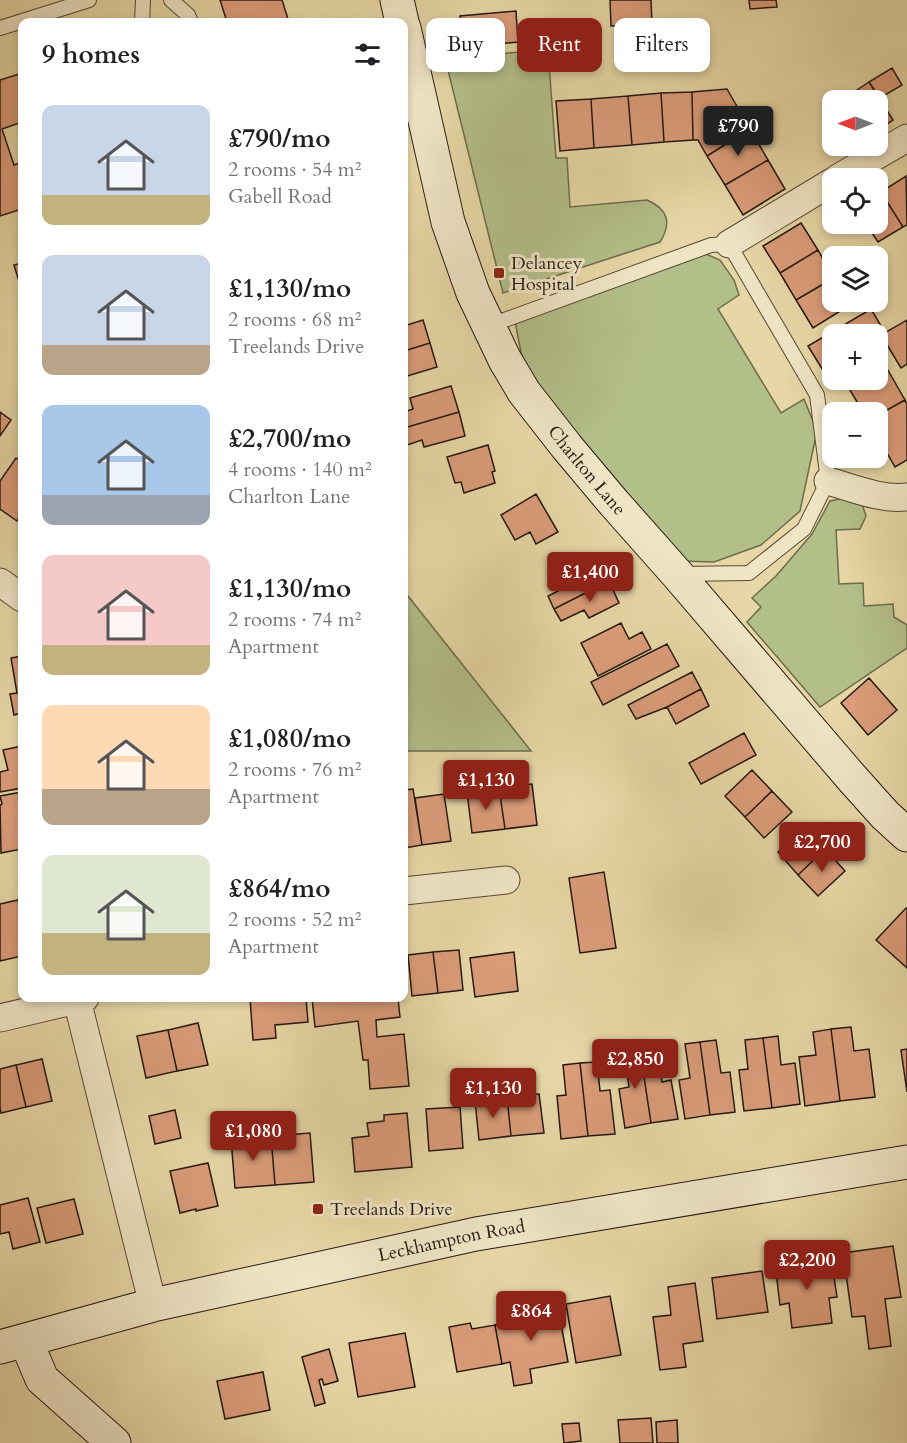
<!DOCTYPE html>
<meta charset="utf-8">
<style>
body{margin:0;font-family:Cardo,serif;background:#f6f6f6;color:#202124;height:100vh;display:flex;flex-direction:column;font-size:22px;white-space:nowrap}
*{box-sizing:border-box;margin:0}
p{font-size:20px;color:#757577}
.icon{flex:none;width:33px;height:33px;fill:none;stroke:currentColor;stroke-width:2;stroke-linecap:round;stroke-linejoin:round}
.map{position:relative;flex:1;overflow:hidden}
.details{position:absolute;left:18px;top:18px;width:390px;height:984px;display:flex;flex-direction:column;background:#fff;border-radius:12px;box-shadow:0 3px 9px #0003}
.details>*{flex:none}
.top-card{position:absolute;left:426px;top:18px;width:390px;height:54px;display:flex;gap:12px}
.needle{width:39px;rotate:270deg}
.buttons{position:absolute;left:822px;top:90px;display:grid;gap:12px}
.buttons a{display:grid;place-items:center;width:66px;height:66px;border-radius:12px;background:#fff;box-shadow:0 3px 9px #0003;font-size:30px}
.price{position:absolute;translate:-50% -51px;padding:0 14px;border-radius:6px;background:#8f2418;color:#fff;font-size:20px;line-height:39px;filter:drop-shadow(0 2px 3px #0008)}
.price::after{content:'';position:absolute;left:50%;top:36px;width:18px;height:14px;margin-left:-9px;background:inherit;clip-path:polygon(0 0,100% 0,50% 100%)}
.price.selected{background:#222;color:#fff}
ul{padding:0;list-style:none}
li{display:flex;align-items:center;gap:18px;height:150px;padding:0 24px}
li span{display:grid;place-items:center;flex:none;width:168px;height:120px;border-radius:12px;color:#555}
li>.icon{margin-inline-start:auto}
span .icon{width:72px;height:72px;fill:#fffc;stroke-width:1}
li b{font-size:26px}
h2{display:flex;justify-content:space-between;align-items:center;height:72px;padding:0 24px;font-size:26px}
.chip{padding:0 21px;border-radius:12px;background:#fff;box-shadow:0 3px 9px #0003;font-size:21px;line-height:54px}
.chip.selected{background:#8f2418;color:#fff}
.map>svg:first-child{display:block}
.green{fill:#b3bf89;stroke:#6c6c4d;stroke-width:1.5}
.building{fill:#da9c79;stroke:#241811;stroke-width:1.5}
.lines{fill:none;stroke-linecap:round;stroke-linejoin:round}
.lane-casing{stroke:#554836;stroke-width:16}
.street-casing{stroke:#554836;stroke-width:29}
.secondary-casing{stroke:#241811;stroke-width:35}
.lane{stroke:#efe5c5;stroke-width:14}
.street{stroke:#efe5c5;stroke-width:27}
.secondary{stroke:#efe5c5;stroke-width:33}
.poi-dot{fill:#8f2418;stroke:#efe5c5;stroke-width:2}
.labels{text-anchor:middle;stroke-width:6;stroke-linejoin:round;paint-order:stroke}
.poi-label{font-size:18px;fill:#241811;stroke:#efe5c5;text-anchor:start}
.street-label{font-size:18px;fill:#241811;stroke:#efe5c5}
</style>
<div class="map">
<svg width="907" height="1443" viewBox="0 0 907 1443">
<rect width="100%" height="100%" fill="#e7d7a6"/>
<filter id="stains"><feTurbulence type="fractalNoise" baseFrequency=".00333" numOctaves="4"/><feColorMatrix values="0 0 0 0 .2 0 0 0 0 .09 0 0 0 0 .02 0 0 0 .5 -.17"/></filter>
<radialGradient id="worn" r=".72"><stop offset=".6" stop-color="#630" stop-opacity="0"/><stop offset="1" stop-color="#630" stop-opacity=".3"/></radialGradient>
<path class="green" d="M 548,50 L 556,158 L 567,158 L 570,207 L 647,200 C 668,209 672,223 660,242 L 503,293 L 445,58 Z
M 706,254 L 720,260 L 734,280 L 739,295 L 718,309 L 781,413 L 804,399 L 817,431 L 800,511 L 761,545 L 714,562 L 679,561 L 527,382 L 515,322 Z
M 859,495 L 866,516 L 860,529 L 836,530 L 839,584 L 863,583 L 864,606 L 893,604 L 894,617 L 907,625 L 907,648 L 820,707 L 747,622 L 761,607 L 752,598 L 776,576 L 812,534 L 830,501 Z
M 404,591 L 531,751 L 404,751 Z"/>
<path class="building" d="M 220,0 L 282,0 L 289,22 L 227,22 Z
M 610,0 L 651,0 L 652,24 L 611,26 Z
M 749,0 L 776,0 L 777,7 L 750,9 Z
M 516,11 L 518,42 L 463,47 L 460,16 Z
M 892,68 L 902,85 L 880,98 L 869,82 Z
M 22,73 L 22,122 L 2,129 L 14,165 L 22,162 L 22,209 L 0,216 L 0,80 Z
M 869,82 L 893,120 L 878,130 L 878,100 L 847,100 L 845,98 Z
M 727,89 L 750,129 L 707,156 L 698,140 L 693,140 L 692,92 Z
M 692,92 L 693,140 L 664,142 L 661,93 Z
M 661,93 L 664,142 L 632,145 L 628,96 Z
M 628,96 L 632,145 L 594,148 L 591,99 Z
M 591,99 L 594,148 L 560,151 L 556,101 Z
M 832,106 L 832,128 L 823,112 Z
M 750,129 L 768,160 L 725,185 L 707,156 Z
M 768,160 L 785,189 L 743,215 L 725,185 Z
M 906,176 L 907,225 L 903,227 L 881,192 Z
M 881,192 L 903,227 L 878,242 L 866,224 L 878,224 L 878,194 Z
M 801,223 L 818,250 L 780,273 L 763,246 Z
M 818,250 L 832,275 L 832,279 L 796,300 L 780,273 Z
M 22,263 L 22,291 L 14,265 Z
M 832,279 L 832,302 L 848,302 L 850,305 L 813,328 L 796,300 Z
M 871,309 L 884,331 L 878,335 L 832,334 L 832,367 L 824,372 L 808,346 Z
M 423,320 L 430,343 L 404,351 L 404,326 Z
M 907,320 L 907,364 L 901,368 L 881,335 Z
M 430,343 L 437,367 L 404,377 L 404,351 Z
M 878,353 L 905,400 L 878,415 L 878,412 L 863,412 L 844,380 L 878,380 Z
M 451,386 L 459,412 L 404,428 L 404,412 L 413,409 L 410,398 Z
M 905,400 L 907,404 L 907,460 L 895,467 L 878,437 L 878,415 Z
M 0,412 L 11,420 L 0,436 Z
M 459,412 L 465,436 L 424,447 L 422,440 L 404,446 L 404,428 Z
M 488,445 L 495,471 L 492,472 L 495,483 L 464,493 L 461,482 L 455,483 L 447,457 Z
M 16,458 L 22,462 L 22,513 L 17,521 L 0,509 L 0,481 Z
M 536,494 L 558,532 L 536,544 L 530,532 L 515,540 L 501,515 Z
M 598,559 L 609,581 L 554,609 L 548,596 L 572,584 L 567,575 Z
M 609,581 L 619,603 L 589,618 L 584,610 L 561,621 L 554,609 Z
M 621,623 L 629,639 L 642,632 L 651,649 L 598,676 L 581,643 Z
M 667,644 L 679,666 L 603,705 L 591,682 Z
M 22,656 L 22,720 L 21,713 L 14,715 L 10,694 L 17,693 L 11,658 Z
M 692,672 L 701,689 L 667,707 L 636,719 L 628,705 Z
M 869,678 L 897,710 L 868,735 L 841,703 Z
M 701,689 L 709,706 L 676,724 L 667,707 Z
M 744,733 L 756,755 L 701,784 L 689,763 Z
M 22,746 L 22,788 L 0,792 L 0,772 L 8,770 L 3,750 Z
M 752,770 L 772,791 L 745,817 L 725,796 Z
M 532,784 L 537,825 L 505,829 L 499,788 Z
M 499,788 L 505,829 L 472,833 L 467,792 Z
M 413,789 L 422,845 L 404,848 L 404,790 Z
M 772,791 L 792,812 L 764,838 L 745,817 Z
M 22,792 L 22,849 L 1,853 L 0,805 L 2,804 L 0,796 Z
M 444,794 L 451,841 L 422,845 L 415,798 Z
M 805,827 L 825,849 L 798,875 L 778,852 Z
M 825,849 L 845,871 L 818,896 L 798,875 Z
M 604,872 L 616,948 L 580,953 L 569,878 Z
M 18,900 L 22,919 L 22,956 L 0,961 L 0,904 Z
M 906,908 L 907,909 L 907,968 L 876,940 Z
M 459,950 L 463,990 L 438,993 L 433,952 Z
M 433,952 L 438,993 L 412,996 L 408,955 Z
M 514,952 L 518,991 L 475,997 L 470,958 Z
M 250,998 L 306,998 L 308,1022 L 275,1025 L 276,1038 L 253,1040 Z
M 312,998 L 398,998 L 400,1017 L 376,1020 L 377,1037 L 404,1034 L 409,1086 L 370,1089 L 368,1060 L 363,1060 L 358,1021 L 315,1027 Z
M 198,1023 L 208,1065 L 177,1071 L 168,1030 Z
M 851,1027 L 854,1051 L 869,1049 L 875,1097 L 840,1101 L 831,1029 Z
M 831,1029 L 840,1101 L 805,1106 L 799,1057 L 816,1055 L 813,1032 Z
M 168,1030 L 177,1071 L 146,1078 L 137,1036 Z
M 778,1036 L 781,1065 L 795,1063 L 800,1104 L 772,1108 L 763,1038 Z
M 763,1038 L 772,1108 L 744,1111 L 739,1070 L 748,1069 L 745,1040 Z
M 716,1040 L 721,1073 L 730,1072 L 735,1112 L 710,1115 L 700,1042 Z
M 655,1041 L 662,1082 L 671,1080 L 678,1119 L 651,1123 L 639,1044 Z
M 700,1042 L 710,1115 L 685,1119 L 679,1080 L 690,1078 L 685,1044 Z
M 639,1044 L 651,1123 L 625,1128 L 619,1089 L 629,1087 L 623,1046 Z
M 907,1049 L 907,1092 L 901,1050 Z
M 42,1059 L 52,1101 L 26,1107 L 16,1065 Z
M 597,1062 L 600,1091 L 610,1090 L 615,1134 L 588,1136 L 580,1063 Z
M 580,1063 L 588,1136 L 561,1139 L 557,1096 L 566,1095 L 563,1065 Z
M 16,1065 L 26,1107 L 1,1113 L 0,1107 L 0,1069 Z
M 539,1094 L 544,1133 L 511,1136 L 507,1097 Z
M 507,1097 L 511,1136 L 479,1140 L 475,1101 Z
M 460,1107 L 463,1148 L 429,1151 L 426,1109 Z
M 175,1110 L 181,1138 L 155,1144 L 149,1116 Z
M 407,1113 L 412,1167 L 355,1172 L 352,1138 L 369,1136 L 367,1123 L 384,1121 L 384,1115 Z
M 310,1133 L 314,1182 L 275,1185 L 271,1136 Z
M 271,1136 L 275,1185 L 235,1188 L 231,1139 Z
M 208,1163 L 218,1206 L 196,1211 L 196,1209 L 180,1213 L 170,1171 Z
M 28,1198 L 40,1242 L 13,1249 L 9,1232 L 0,1234 L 0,1205 Z
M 74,1199 L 83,1234 L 46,1243 L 37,1208 Z
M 893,1246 L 901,1297 L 885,1299 L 891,1346 L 869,1349 L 865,1316 L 852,1317 L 843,1253 Z
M 831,1257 L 837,1297 L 829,1298 L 832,1323 L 792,1328 L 789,1303 L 780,1305 L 775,1264 Z
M 762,1271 L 768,1312 L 717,1319 L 712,1278 Z
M 695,1283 L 703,1341 L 683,1344 L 686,1367 L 660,1370 L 653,1317 L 671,1315 L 668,1287 Z
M 610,1296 L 621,1355 L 576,1363 L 566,1304 Z
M 540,1303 L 543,1316 L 559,1313 L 568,1362 L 530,1369 L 532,1383 L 514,1386 L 510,1362 L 502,1364 L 495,1325 L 516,1322 L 514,1308 Z
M 470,1323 L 472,1329 L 495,1325 L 502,1364 L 457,1372 L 449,1327 Z
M 405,1333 L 415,1387 L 358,1397 L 349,1343 Z
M 329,1349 L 338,1381 L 324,1385 L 322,1379 L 319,1380 L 325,1403 L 315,1406 L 302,1357 Z
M 263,1372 L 270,1410 L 225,1419 L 217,1381 Z
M 651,1418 L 653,1443 L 620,1443 L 618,1420 Z
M 677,1420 L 678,1443 L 657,1443 L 656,1422 Z
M 579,1423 L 581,1441 L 564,1443 L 562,1424 Z"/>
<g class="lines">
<g class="lane-casing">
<path id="lane" d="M 171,0 L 188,15 L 191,22
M 142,22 L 143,0
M 0,28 L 89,0
M 488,326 L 711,245 L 729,244 L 817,395 L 828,481 L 804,529 L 749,573 L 681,574"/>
</g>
<g class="street-casing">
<path id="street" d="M 838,178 L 907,138
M 729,244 L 832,182
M 828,481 C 853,488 881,500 907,497
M 0,582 L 22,598
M 404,891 L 506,880
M 77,1000 L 153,1305
M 0,1018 L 85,998"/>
</g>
<g class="secondary-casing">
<g id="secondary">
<path d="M 397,0 L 402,22"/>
<path id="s1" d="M 404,28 L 448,222 L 473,293 L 505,360 L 524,392 L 567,447 L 614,503 L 677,574 L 851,777 L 885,815 L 907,835"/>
<path d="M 26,1341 L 42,1379 L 114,1443"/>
<path id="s2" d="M 0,1347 L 153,1305 L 476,1234 L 907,1162"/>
</g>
</g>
<use href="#lane" class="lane"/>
<use href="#street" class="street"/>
<use href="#secondary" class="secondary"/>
</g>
<g class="poi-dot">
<rect x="493" y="267" width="12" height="12" rx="3"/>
<rect x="312" y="1203" width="12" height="12" rx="3"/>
</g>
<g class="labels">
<g class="poi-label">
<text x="511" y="269">Delancey<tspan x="511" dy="21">Hospital</tspan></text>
<text x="330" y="1215">Treelands Drive</text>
</g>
<g class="street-label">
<text dy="6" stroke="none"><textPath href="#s1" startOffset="486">Charlton Lane</textPath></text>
<text dy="6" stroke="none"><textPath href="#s2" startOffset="464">Leckhampton Road</textPath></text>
</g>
</g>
<rect width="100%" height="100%" filter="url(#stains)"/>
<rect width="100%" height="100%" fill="url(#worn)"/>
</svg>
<div class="buttons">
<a><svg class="needle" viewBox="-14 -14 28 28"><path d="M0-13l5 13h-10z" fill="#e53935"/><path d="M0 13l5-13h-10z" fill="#757577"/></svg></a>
<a><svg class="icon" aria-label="locate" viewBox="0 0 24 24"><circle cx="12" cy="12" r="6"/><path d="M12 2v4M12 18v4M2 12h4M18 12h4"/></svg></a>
<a><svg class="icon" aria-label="layers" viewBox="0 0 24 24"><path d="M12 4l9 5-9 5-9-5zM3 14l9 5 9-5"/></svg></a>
<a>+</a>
<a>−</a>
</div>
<b class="price selected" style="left:738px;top:157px">£790</b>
<b class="price" style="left:590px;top:603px">£1,400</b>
<b class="price" style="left:486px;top:811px">£1,130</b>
<b class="price" style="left:822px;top:873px">£2,700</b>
<b class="price" style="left:635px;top:1090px">£2,850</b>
<b class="price" style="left:493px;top:1119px">£1,130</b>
<b class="price" style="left:253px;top:1162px">£1,080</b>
<b class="price" style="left:807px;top:1291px">£2,200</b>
<b class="price" style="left:531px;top:1342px">£864</b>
<div class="top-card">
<a class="chip">Buy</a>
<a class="chip selected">Rent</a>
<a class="chip">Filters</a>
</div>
<section class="details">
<h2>9 homes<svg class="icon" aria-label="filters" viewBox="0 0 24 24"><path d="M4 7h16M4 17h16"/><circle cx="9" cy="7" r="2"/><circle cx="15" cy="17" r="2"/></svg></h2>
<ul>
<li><span style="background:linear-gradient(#c9d6e8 75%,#c2b280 0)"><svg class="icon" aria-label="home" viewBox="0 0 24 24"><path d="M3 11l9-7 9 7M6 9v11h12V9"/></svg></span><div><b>£790/mo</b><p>2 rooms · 54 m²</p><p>Gabell Road</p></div></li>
<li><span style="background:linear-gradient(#c9d6e8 75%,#b9a48a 0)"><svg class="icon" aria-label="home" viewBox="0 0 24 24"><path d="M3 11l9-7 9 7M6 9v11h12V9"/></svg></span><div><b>£1,130/mo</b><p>2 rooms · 68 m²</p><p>Treelands Drive</p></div></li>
<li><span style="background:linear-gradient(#a9c7e8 75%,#9aa5b1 0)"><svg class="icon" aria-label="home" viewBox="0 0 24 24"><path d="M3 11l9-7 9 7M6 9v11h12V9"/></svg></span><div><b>£2,700/mo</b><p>4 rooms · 140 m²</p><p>Charlton Lane</p></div></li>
<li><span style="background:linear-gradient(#f6c9c9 75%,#c2b280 0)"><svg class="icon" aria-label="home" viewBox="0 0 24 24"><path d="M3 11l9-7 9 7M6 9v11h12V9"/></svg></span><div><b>£1,130/mo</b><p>2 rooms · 74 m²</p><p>Apartment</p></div></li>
<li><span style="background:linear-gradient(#ffd9b3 70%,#b9a48a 0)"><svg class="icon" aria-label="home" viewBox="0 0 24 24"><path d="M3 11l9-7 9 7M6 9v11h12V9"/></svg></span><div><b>£1,080/mo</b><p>2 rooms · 76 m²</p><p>Apartment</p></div></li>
<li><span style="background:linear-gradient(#dfe7d0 65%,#c2b280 0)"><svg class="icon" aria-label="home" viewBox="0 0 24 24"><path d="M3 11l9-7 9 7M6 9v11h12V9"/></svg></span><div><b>£864/mo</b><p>2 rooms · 52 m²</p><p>Apartment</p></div></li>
</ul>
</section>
</div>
